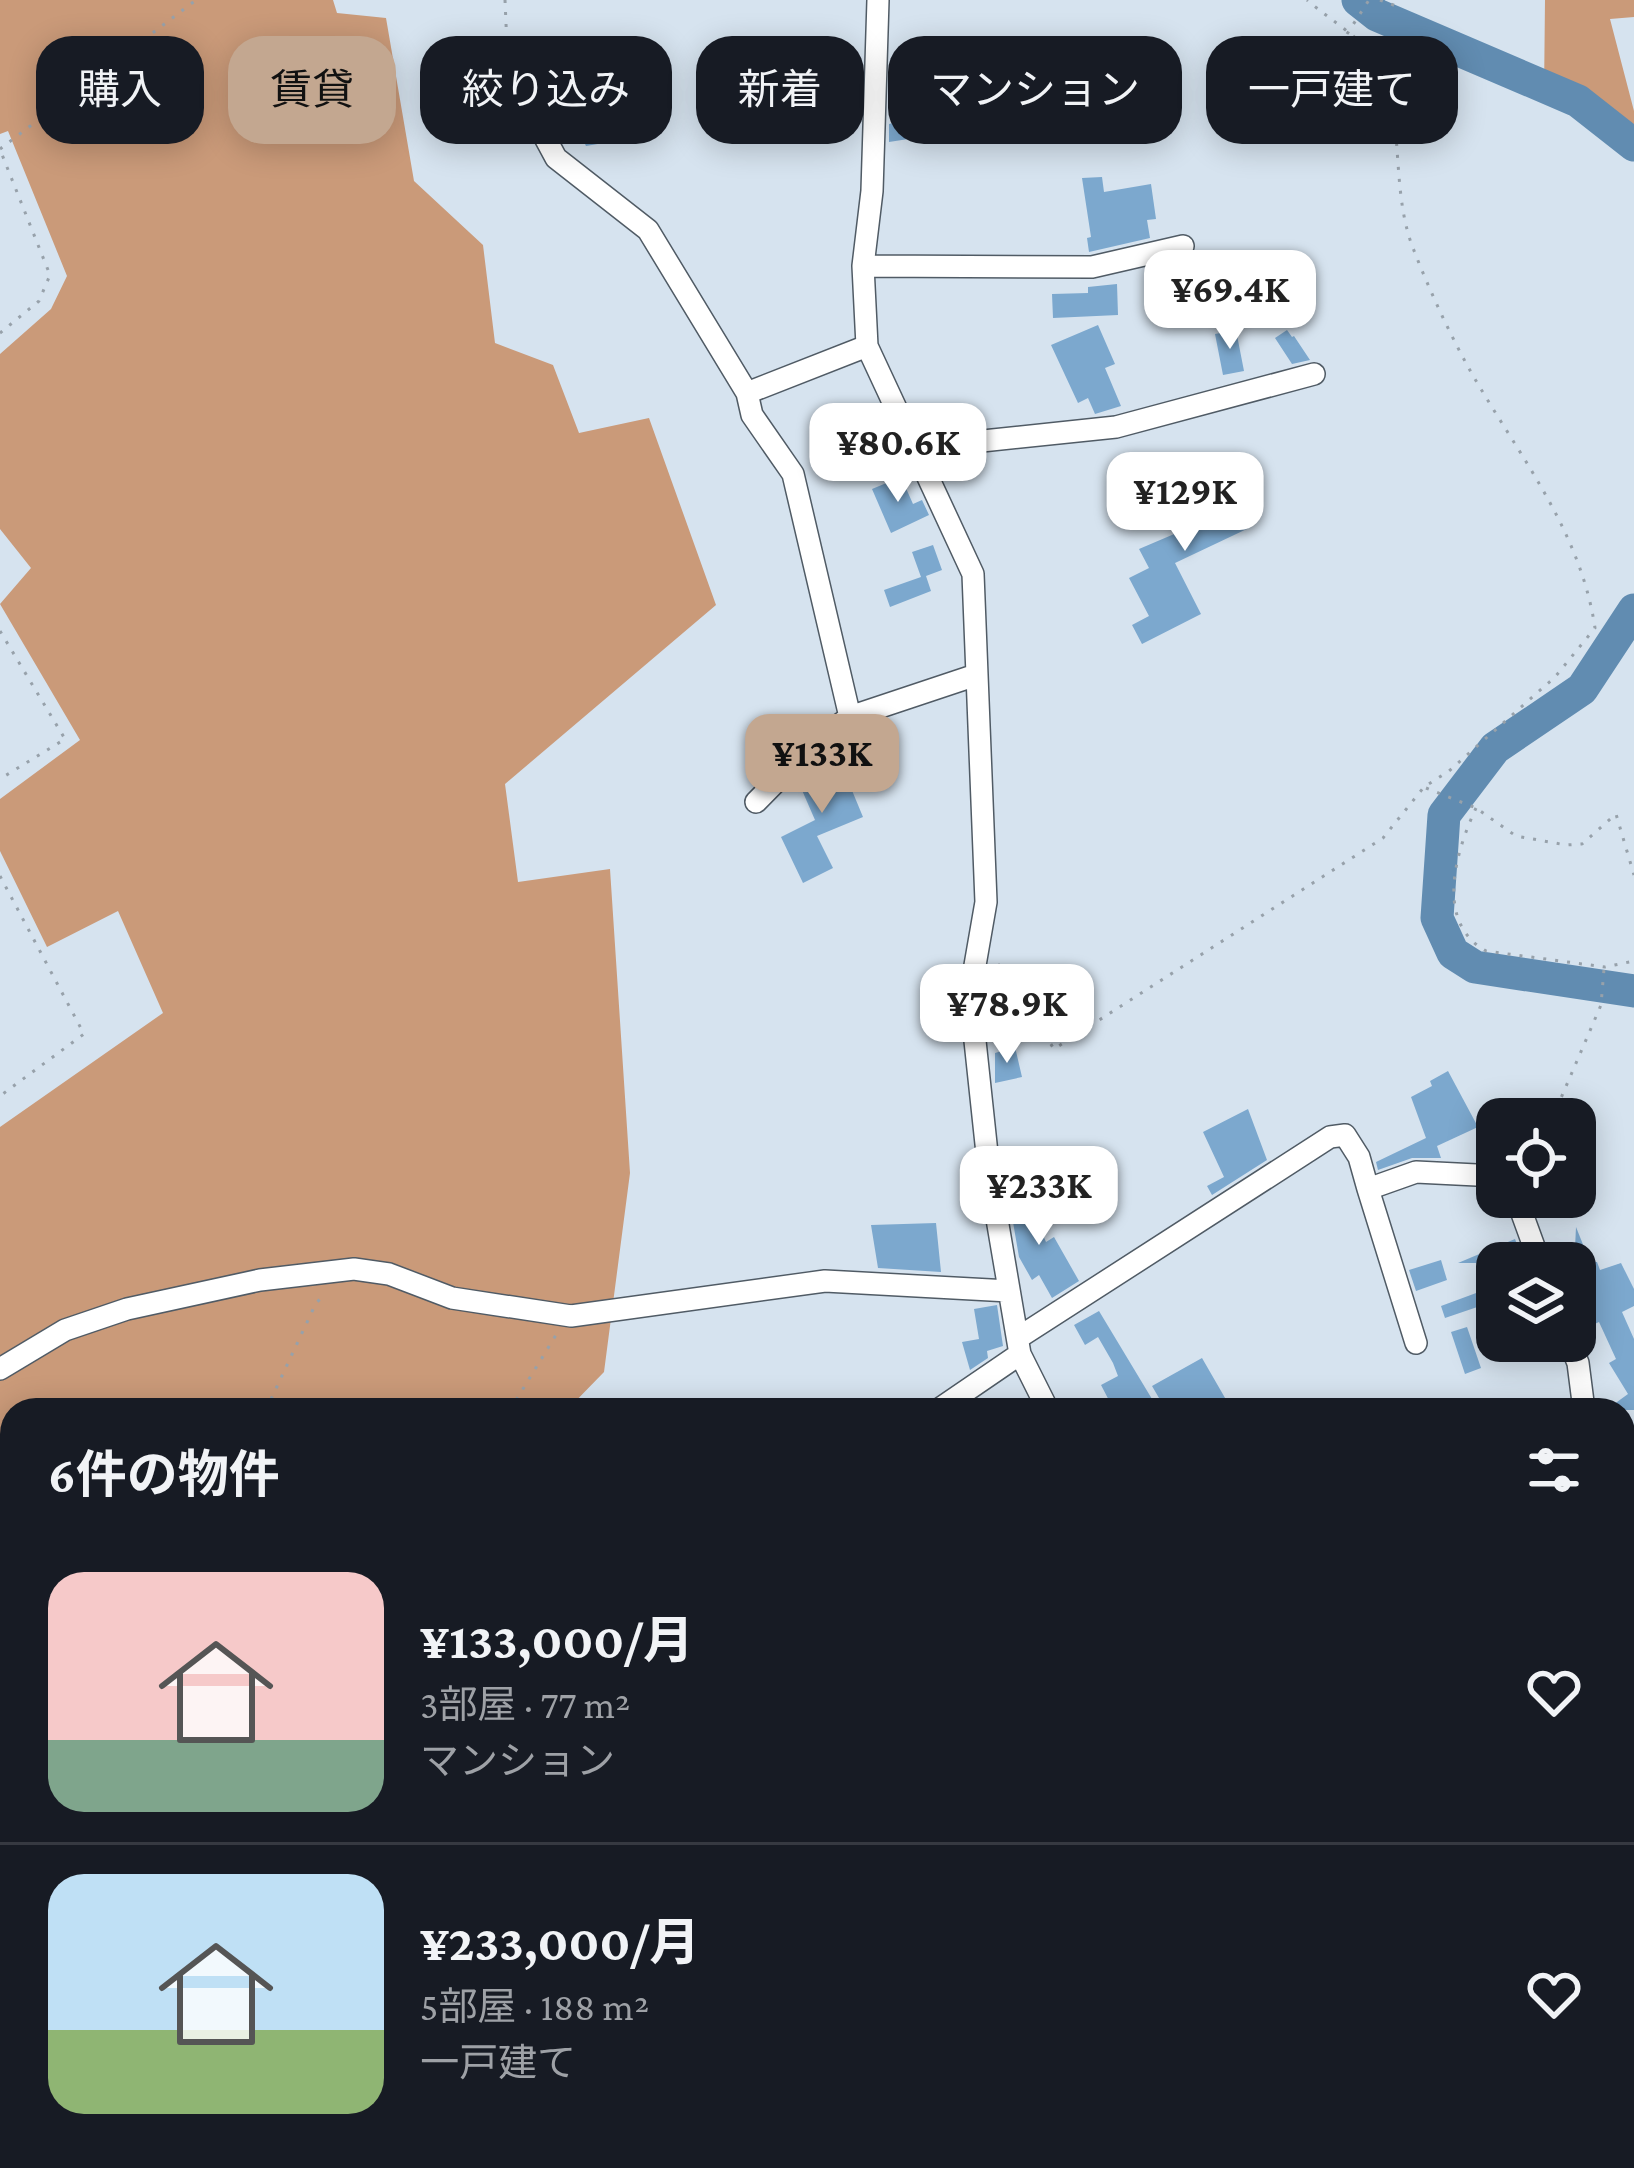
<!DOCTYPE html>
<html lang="ja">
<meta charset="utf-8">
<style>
body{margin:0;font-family:"Crimson Pro","Noto Sans JP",serif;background:#20242c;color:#f1f3f6;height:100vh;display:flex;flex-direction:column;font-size:45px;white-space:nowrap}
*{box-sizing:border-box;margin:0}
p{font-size:39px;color:#9ea1a6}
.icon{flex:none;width:66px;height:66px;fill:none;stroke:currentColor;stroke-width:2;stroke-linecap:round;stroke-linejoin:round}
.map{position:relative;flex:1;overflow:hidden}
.side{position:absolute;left:0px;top:1398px;width:1635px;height:771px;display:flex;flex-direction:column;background:#171b24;border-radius:36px 36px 0 0;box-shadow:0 6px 30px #0003}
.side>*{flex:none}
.guide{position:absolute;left:36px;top:36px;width:1563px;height:108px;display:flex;gap:24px}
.fabs{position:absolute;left:1476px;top:1098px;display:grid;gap:24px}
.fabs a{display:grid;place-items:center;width:120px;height:120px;border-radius:24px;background:#171b24;box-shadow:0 6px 30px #0003;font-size:60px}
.price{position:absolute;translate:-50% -102px;padding:0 27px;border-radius:24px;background:#fff;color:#222;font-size:39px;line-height:78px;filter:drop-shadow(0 3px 6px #0008)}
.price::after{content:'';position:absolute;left:50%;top:72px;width:36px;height:27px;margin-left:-18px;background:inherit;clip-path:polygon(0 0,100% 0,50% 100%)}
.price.active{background:#c3a790;color:#111}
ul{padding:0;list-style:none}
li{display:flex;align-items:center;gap:36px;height:300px;padding:0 48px}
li+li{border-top:3px solid #363941}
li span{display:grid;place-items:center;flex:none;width:336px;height:240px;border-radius:36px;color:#555}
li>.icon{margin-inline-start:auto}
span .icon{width:144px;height:144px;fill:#fffc;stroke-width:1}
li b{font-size:51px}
h2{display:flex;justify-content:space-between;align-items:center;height:144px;padding:0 48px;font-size:51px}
.pill{padding:0 42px;border-radius:36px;background:#171b24;box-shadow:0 6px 30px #0003;font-size:42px;line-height:108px}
.pill.active{background:#c3a790;color:#111}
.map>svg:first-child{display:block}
.forest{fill:#ca9a79}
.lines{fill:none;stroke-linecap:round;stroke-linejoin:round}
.river{stroke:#618cb1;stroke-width:33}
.building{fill:#7ca8ce}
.minor-casing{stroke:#505b65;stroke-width:24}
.path{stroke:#97a1aa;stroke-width:3;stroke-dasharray:3 9;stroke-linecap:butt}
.minor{stroke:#fff;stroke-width:21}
</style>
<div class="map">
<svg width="1634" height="2168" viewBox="0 0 1634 2168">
<rect width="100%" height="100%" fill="#d6e3ef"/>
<path class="forest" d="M 0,0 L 333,0 L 337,13 L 386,18 L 414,181 L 483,245 L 495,343 L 553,365 L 579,433 L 649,418 L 716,605 L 505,784 L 518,882 L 610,869 L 630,1173 L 604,1372 L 567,1410 L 12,1410 L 12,2157 L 124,2157 L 122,2167 L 0,2160 L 0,1127 L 163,1013 L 118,911 L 47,947 L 0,851 L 0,799 L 80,740 L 0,604 L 31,568 L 0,529 L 0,354 L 51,309 L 67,276 L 8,131 L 0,134 Z
M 1545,0 L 1634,0 L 1634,17 L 1610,19 L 1634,111 L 1634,159 L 1587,118 L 1544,94 Z
M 364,2157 L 798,2157 L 798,2168 L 366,2168 Z"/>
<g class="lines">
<path class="river" d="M 1358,0 L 1377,15 L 1578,101 L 1634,145
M 1634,610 L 1582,689 L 1495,748 L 1444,815 L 1437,918 L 1453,953 L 1475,967 L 1634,991"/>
</g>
<path class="building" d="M 967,65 L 979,124 L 972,125 L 973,129 L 889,142 L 889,124 L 901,121 L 897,95 L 915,92 L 912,70 Z
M 606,93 L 615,141 L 586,146 L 564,101 Z
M 1102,177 L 1104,192 L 1151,184 L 1156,219 L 1147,220 L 1150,238 L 1089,252 L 1087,238 L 1091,237 L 1082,178 Z
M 1117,284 L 1118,315 L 1053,318 L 1052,294 L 1088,293 L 1088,287 Z
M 1098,325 L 1115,364 L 1105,368 L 1121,406 L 1095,414 L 1088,398 L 1078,403 L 1051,345 Z
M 1236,330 L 1244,371 L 1223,375 L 1215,334 Z
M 1287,330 L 1292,337 L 1294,336 L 1310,360 L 1292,364 L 1275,338 Z
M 1206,473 L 1210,482 L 1226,475 L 1251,527 L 1175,563 L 1201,614 L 1142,644 L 1132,625 L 1149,616 L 1129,578 L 1149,568 L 1139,549 L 1193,526 L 1176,488 Z
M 901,477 L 913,504 L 922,500 L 929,515 L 891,533 L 872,489 Z
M 933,545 L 942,570 L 926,576 L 931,591 L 890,607 L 884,590 L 921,577 L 912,552 Z
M 834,747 L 863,817 L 817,836 L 833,868 L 803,883 L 781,837 L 815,820 L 798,781 L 825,764 L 822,756 Z
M 1015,1047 L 1022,1077 L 995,1083 L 995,1053 Z
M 1448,1071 L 1478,1127 L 1437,1146 L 1441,1158 L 1412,1158 L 1378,1170 L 1376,1162 L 1426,1138 L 1411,1097 L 1432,1086 L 1430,1081 Z
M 1248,1109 L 1267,1160 L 1212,1195 L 1207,1186 L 1224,1177 L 1203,1132 Z
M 1022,1187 L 1046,1242 L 1054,1237 L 1079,1281 L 1052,1298 L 1039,1275 L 1032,1280 L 1019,1257 L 1008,1193 Z
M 936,1223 L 941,1272 L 878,1268 L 871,1225 Z
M 1576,1227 L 1590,1262 L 1597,1262 L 1600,1270 L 1621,1263 L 1634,1289 L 1634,1306 L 1622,1312 L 1634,1339 L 1634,1410 L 1606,1410 L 1628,1394 L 1609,1363 L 1616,1359 L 1599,1322 L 1586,1328 L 1579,1313 L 1575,1263 L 1555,1263 L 1554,1257 L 1575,1248 Z
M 1515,1239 L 1524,1263 L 1497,1263 L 1497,1313 L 1492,1302 L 1445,1318 L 1441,1306 L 1487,1289 L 1476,1263 L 1458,1263 Z
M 1441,1260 L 1447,1280 L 1416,1291 L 1409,1270 Z
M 997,1305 L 1003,1346 L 987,1351 L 988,1358 L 970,1370 L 962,1342 L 979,1339 L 974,1309 Z
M 1099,1311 L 1152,1399 L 1132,1410 L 1114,1410 L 1101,1385 L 1118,1376 L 1113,1363 L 1098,1337 L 1085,1345 L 1074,1325 Z
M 1467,1327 L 1481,1368 L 1465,1374 L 1451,1332 Z
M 1202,1358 L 1232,1410 L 1166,1410 L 1152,1386 Z"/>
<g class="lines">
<g class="minor-casing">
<path id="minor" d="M 878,0 L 872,191 L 863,266 L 867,346 L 973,574 L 986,902 L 970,994 L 989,1172 L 1020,1354 L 1048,1410
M 525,77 L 542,132 L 556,158 L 648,230 L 747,393 L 867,346
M 863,266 L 1092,267 L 1183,246
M 747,393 L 752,415 L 793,474 L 850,717
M 916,448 L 1116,427 L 1314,374
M 756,802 L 813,744 L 850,717 L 976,675
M 1368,1189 L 1416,1343
M 1516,1197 L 1540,1263
M 1018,1338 L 1330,1137 L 1345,1135 L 1359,1157 L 1368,1189 L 1416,1172 L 1497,1176
M 1569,1341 L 1578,1363 L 1584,1410
M 0,1369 L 65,1330 L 127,1309 L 260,1280 L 354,1269 L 389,1274 L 452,1298 L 571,1316 L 825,1281 L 1009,1291
M 938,1410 L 1020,1354
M 1589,2157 L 1598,2168
M 144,2168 L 145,2157
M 909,2168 L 924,2157
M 1338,2168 L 1350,2157"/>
</g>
<path class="path" d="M 505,0 L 507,47 L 515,60
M 1380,0 L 1396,6
M 1347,34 L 1369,0
M 0,149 L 196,0
M 0,333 L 39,301 L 50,275 L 1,152
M 0,631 L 65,739 L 0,779
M 1426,788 L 1476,808 L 1516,836 L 1566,845 L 1582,844 L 1616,814 L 1634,875
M 1476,808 C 1456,851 1434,922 1486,951 L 1605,967 L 1634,961
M 0,876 L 84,1034 L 0,1096
M 998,964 L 1054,1049 L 1383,838 L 1424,787 L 1449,771 L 1555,677 L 1595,628 C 1580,527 1515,451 1467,365 C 1447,328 1428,287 1413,248 C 1392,194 1403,129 1385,75 C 1375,46 1331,21 1307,0
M 1552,1119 L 1601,1005 L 1604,969
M 266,1410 L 316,1303 L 326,1294
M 510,1410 L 556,1335
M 742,2168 L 746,2157"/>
<use href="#minor" class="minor"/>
</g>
</svg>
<div class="fabs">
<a><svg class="icon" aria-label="locate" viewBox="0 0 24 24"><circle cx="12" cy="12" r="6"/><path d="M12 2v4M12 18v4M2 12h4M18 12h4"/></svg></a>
<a><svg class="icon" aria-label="layers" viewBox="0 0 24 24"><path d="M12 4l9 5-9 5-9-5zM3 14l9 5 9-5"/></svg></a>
</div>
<b class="price" style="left:1230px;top:352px">¥69.4K</b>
<b class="price" style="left:898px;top:505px">¥80.6K</b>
<b class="price" style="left:1185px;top:554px">¥129K</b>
<b class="price active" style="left:822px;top:816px">¥133K</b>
<b class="price" style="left:1007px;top:1066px">¥78.9K</b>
<b class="price" style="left:1039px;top:1248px">¥233K</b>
<div class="guide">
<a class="pill">購入</a>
<a class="pill active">賃貸</a>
<a class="pill">絞り込み</a>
<a class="pill">新着</a>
<a class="pill">マンション</a>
<a class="pill">一戸建て</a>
</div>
<section class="side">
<h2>6件の物件<svg class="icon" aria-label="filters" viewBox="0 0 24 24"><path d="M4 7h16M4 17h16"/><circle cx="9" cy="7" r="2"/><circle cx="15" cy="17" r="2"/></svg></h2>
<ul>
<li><span style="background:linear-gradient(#f6c9c9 70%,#7fa58c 0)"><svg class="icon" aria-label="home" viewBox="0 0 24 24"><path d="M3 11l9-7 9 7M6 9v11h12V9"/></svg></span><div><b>¥133,000/月</b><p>3部屋 · 77 m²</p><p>マンション</p></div><svg class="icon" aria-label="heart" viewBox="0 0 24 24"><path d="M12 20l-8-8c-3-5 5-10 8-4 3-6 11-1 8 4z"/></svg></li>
<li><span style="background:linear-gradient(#bfe0f5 65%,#8fb573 0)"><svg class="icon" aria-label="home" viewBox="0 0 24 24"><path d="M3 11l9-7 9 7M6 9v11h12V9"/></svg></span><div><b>¥233,000/月</b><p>5部屋 · 188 m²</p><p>一戸建て</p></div><svg class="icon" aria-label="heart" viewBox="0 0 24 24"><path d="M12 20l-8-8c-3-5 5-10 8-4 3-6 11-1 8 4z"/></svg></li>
</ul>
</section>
</div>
